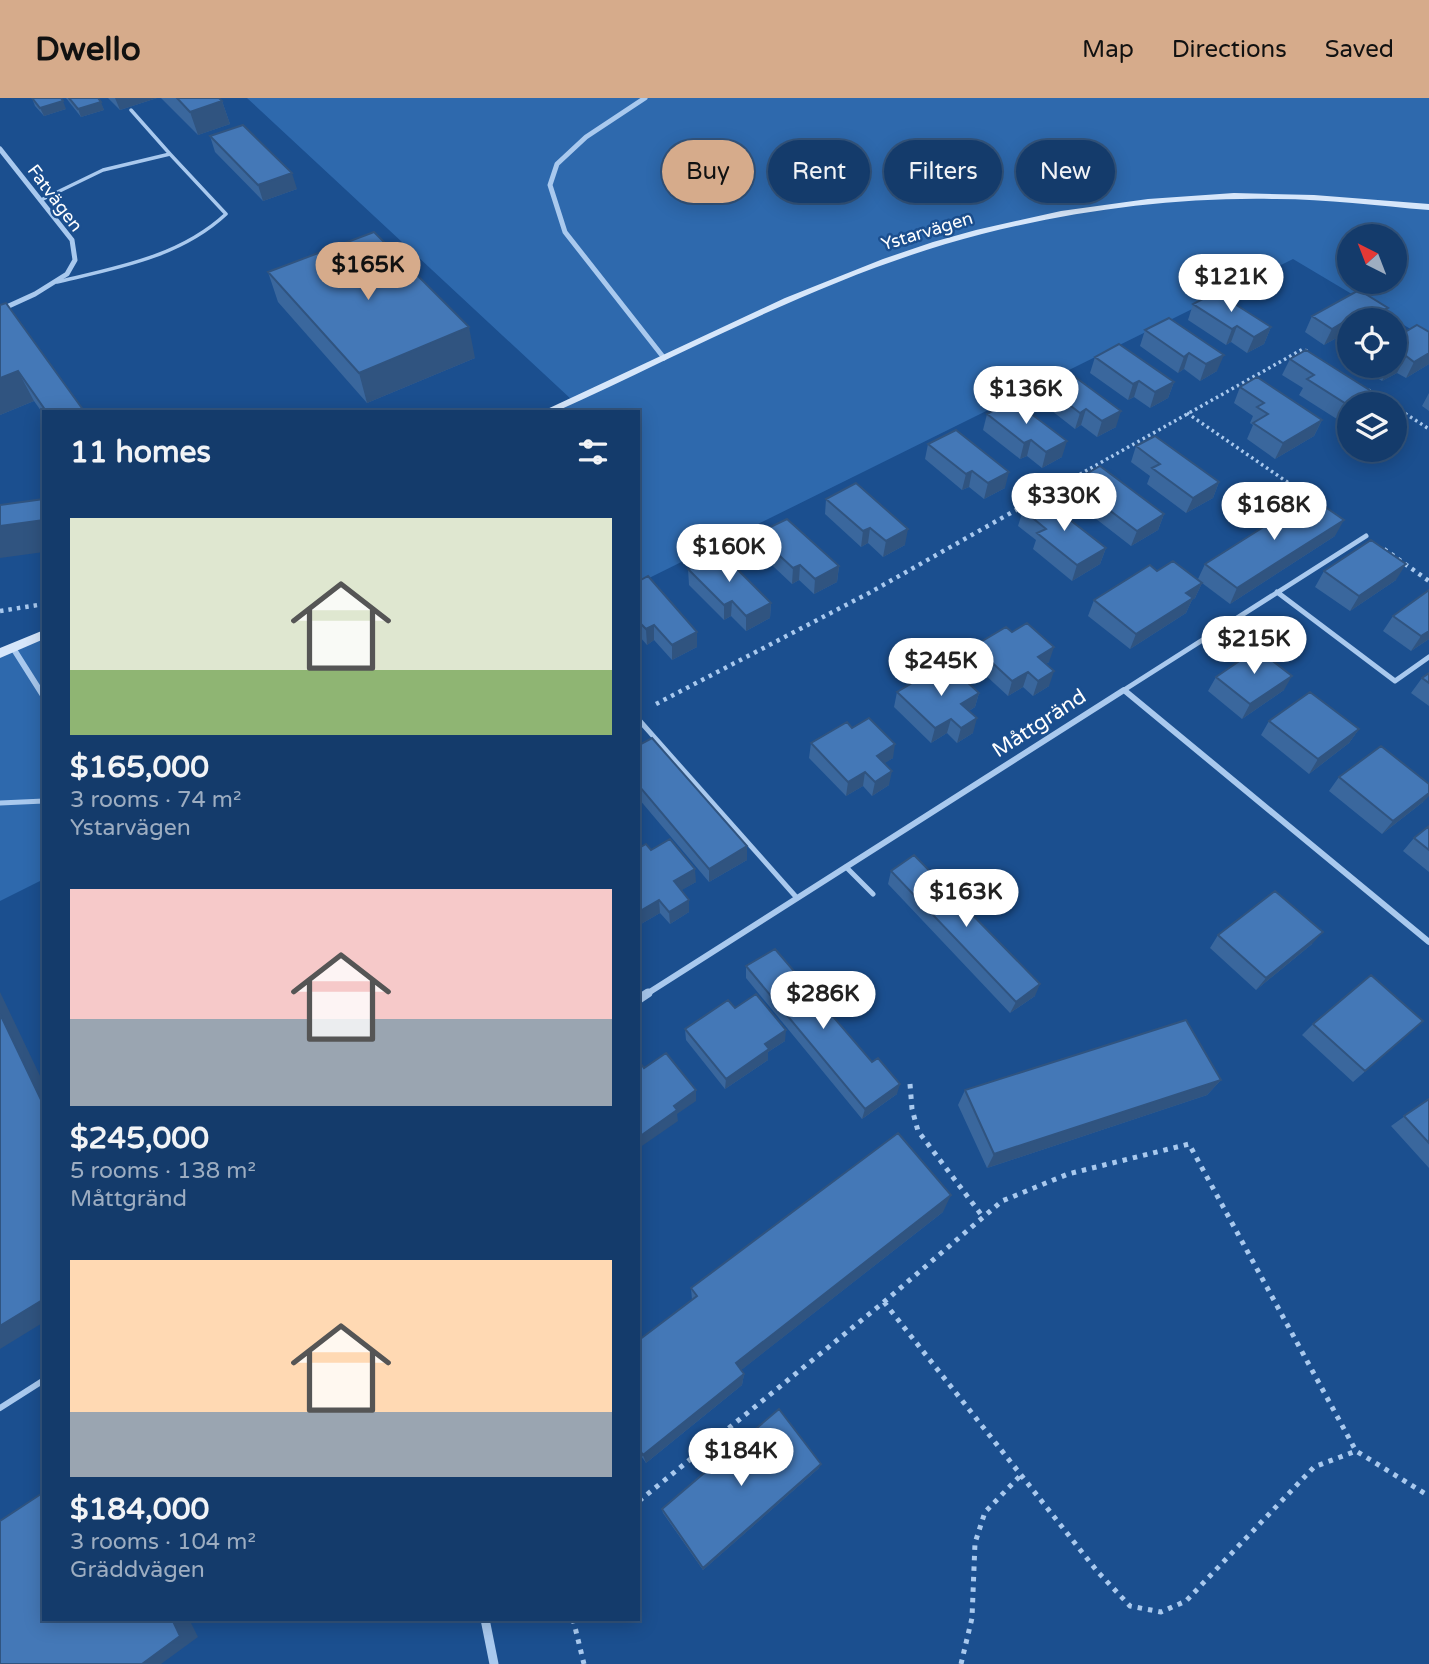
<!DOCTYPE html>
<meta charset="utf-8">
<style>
body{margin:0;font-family:"Varela Round",sans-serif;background:#214673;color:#f1f3f6;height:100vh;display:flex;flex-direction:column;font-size:26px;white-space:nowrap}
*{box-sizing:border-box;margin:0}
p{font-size:23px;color:#9dadc1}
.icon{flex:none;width:38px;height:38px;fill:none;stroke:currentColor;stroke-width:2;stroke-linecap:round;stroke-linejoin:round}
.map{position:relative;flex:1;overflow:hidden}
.panel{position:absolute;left:42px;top:312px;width:598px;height:1211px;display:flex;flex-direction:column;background:#143b6b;border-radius:0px;box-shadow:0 4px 18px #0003,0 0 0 2px #33557e}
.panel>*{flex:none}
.top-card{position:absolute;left:662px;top:42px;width:662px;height:63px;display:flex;gap:14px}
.needle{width:46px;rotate:318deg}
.buttons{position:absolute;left:1337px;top:126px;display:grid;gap:14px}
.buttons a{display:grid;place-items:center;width:70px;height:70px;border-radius:50%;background:#143b6b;box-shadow:0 4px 18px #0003,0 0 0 2px #33557e;font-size:35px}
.price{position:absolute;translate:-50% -60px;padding:0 16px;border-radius:24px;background:#fff;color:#222;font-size:23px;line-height:46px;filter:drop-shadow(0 2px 4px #0008)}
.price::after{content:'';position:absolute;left:50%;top:42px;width:21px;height:16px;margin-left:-10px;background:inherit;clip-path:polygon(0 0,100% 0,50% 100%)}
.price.active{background:#d6ab8b;color:#111}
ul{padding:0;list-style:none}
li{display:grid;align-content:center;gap:14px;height:371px;padding:0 28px}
li span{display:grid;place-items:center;height:217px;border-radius:0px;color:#555}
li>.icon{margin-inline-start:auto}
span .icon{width:126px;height:126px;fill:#fffc;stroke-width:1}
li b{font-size:30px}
h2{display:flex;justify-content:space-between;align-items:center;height:84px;padding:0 28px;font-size:30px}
.tag{padding:0 24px;border-radius:32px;background:#143b6b;box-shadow:0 4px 18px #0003,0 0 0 2px #33557e;font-size:24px;line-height:63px}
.tag.active{background:#d6ab8b;color:#111}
header{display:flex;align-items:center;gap:42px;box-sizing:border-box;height:98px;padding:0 35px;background:#d6ab8b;color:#111}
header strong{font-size:33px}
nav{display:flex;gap:38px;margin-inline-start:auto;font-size:24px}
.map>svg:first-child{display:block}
.green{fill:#2e69ad;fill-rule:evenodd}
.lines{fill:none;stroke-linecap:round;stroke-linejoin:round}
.path-far2{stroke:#a9c9ee;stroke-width:3.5;stroke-dasharray:2.5 3.5;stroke-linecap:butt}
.path-far1{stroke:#a9c9ee;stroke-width:4.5;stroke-dasharray:3.5 5;stroke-linecap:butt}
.path{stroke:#a9c9ee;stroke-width:5;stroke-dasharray:4.5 6;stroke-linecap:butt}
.lane-far2{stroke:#a9c9ee;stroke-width:3.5}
.lane-far1{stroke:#a9c9ee;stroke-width:5}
.lane{stroke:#a9c9ee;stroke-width:6}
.street-far2{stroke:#a9c9ee;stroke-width:5}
.street-far1{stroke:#a9c9ee;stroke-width:6}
.street{stroke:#a9c9ee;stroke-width:9}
.secondary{fill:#d6e6fa;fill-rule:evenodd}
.wall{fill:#3a679d}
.shaded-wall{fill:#305480}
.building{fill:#4478b7;stroke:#305480;stroke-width:2}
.labels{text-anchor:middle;stroke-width:5;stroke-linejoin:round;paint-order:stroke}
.far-street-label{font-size:18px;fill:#fff;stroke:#1b4f8f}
.street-label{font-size:21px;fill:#fff;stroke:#1b4f8f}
</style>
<header>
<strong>Dwello</strong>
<nav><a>Map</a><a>Directions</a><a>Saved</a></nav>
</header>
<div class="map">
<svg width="1429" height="1566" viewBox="0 0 1429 1566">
<rect width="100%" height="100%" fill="#1b4f8f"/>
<path class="green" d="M 247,0 L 1429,0 L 1429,242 L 1293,161 L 639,485 L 639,313 L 548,313 L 572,302 ZM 1349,138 L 1395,138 L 1395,184 L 1349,184 Z
M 44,536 L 44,781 L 0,803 L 0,555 Z"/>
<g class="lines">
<path class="path-far2" d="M 1368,292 L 1391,306
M 1395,309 L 1429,331
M 1187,315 L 1293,388
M 1059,388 L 1303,251 L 1310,255"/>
<path class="path-far1" d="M 1290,386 L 1313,402
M 1384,451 L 1429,483
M 0,513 L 38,507 L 44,509
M 656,606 L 869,495 L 1062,386"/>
<path class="path" d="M 910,986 L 912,1011 L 918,1033 L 983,1119
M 884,1204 L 1097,1473 L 1130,1508 L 1161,1514 L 1186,1503 L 1314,1369 L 1356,1353 L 1429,1398
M 639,1403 L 884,1204 L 1002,1103 L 1068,1076 L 1189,1046 L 1356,1353
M 573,1521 L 584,1566
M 961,1566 L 972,1520 L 975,1445 L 985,1414 L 1021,1377"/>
<path class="lane-far2" d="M 131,12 L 170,56
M 41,102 L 103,72 L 170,56 L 226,116 C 180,159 116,170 57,184"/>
<path class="lane-far1" d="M 1277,494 L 1395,583 L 1429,559
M 1124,592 L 1366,438
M 639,622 L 797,800
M 0,705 L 44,703
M 846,769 L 873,796"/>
<path class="lane" d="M 0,1310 L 44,1282"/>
<path class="street-far2" d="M 645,0 L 586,39 L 557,66 L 550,87 L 565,134 L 664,260
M 0,51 L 72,142 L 75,162 L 67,176 L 35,196 L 0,212"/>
<path class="street-far1" d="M 13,550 L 44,599
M 645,897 L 1124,592 L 1429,844"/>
<path class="street" d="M 639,901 L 648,895
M 485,1521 L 494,1566"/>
<path class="secondary" d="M 1234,95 L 1314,97 L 1429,106 L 1429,112 C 1378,108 1327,101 1276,101 C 1177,99 1078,112 982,136 C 833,174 696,250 557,313 L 543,313 L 785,200 L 883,161 L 933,144 L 976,132 L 1061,113 L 1148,101 Z
M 44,532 L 44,541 L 0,560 L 0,550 Z"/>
</g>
<path class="wall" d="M 32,0 L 66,11 L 44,18 L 35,8 Z
M 66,0 L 98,0 L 104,12 L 81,19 Z
M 108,0 L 157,0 L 120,12 Z
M 161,0 L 219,0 L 222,3 L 230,26 L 198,37 Z
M 210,38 L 297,91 L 263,103 L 215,54 Z
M 268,174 L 475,260 L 367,305 L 278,204 Z
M 1193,206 L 1271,229 L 1264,246 L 1247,255 L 1231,244 L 1226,247 L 1188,222 Z
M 0,207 L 84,313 L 44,313 L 44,317 L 34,303 L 0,317 Z
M 1388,210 L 1382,222 L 1349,222 L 1349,243 L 1348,244 L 1340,238 L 1324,247 L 1305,234 L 1312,218 Z
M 1169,220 L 1217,273 L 1200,283 L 1184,271 L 1178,275 L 1140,248 L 1145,232 Z
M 1395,240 L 1429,266 L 1406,280 L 1397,275 L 1382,283 L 1361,270 L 1363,268 L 1395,268 Z
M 1306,252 L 1349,306 L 1349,317 L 1340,323 L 1299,297 L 1303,290 L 1282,277 L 1290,261 Z
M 1095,259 L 1174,284 L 1168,300 L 1150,310 L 1134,299 L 1128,302 L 1090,275 Z
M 1042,286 L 1116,329 L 1097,339 L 1081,327 L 1075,331 L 1038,302 Z
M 1240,289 L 1322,322 L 1314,338 L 1275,361 L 1247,341 L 1253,327 L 1250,325 L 1253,318 L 1234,305 Z
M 1429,295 L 1429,313 L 1422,308 Z
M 987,316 L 1062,359 L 1042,370 L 1027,358 L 1020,361 L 983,332 Z
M 928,346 L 1005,390 L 984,401 L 969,389 L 962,392 L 925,361 Z
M 1136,348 L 1219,384 L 1213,400 L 1186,415 L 1147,386 L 1150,378 L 1131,364 Z
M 1081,379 L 1164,416 L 1158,432 L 1131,448 L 1091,417 L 1094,409 L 1076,395 Z
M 826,401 L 905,447 L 883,459 L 868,445 L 861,449 L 825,416 Z
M 1023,412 L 1106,450 L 1100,466 L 1072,483 L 1033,451 L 1036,442 L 1018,428 Z
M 756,436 L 839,468 L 837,484 L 814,496 L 799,482 L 792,486 L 756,452 Z
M 1335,438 L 1230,506 L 1202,485 L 1195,500 L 1192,502 L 1186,515 L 1130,551 L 1088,518 L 1094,502 L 1157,473 L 1198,481 L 1205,466 Z
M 688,471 L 771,505 L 770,520 L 746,533 L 731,518 L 724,522 L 689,487 Z
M 1324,473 L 1396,482 L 1350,513 L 1315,489 Z
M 639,483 L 697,534 L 697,549 L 672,562 L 654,542 L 647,547 L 639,538 Z
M 1393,518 L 1429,541 L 1411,553 L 1383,533 Z
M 974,548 L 1049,564 L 1046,566 L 1049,588 L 1033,598 L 1023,589 L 1008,598 L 970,563 Z
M 1429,575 L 1429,608 L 1411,595 L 1422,580 Z
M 936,579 L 979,595 L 975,609 L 969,613 L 973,635 L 957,645 L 947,635 L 931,645 L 894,609 L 897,594 Z
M 1216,579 L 1284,592 L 1242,621 L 1208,593 Z
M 1269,623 L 1359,631 L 1349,645 L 1309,676 L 1261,637 Z
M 852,630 L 893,660 L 884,665 L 889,687 L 872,698 L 863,688 L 846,698 L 809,660 L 811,645 Z
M 639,647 L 747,748 L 747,762 L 709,784 L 639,701 Z
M 1339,679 L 1423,704 L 1382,736 L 1329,693 Z
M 1429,728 L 1429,774 L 1403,753 L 1414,740 Z
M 639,750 L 651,752 L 696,784 L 681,792 L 689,802 L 689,814 L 670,826 L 660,815 L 641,826 L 639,823 Z
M 891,773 L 1035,898 L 1010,915 L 888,786 Z
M 1218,837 L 1312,846 L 1256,892 L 1210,850 Z
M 746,868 L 897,996 L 862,1021 L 746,880 Z
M 735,910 L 785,943 L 768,954 L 768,962 L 725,991 L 686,942 L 685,931 Z
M 1423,923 L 1353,984 L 1302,937 L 1313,926 Z
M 1221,982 L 1207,997 L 987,1070 L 958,1007 L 965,992 Z
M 1429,1001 L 1429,1070 L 1391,1028 Z
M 943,1114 L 741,1272 L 744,1276 L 742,1287 L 646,1365 L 639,1355 L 639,1242 L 692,1202 L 691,1190 Z
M 819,1370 L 703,1472 L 663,1415 L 662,1411 Z"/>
<path class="shaded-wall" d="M 115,0 L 157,0 L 120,12 Z
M 63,3 L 66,11 L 44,18 L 40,10 Z
M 222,3 L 230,26 L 198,37 L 190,14 Z
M 101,4 L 104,12 L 81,19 L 78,11 Z
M 292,75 L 297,91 L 263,103 L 258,87 Z
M 1388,210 L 1382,222 L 1365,222 Z
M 1347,222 L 1340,238 L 1324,247 L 1332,231 Z
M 1237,228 L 1231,244 L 1226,247 L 1232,231 Z
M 469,229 L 475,260 L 367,305 L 359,275 Z
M 1271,229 L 1264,246 L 1247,255 L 1254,239 Z
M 1189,255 L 1184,271 L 1178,275 L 1184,259 Z
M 1429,255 L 1429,266 L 1406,280 L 1414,264 Z
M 1224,257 L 1217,273 L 1200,283 L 1206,266 Z
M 1406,258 L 1397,275 L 1382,283 L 1390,268 L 1395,268 L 1395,264 Z
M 18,273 L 34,303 L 0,317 L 0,280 Z
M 1139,283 L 1134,299 L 1128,302 L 1133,286 Z
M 1174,284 L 1168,300 L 1150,310 L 1155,294 Z
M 1371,293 L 1364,306 L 1349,306 L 1349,317 L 1340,323 L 1348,307 Z
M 1086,311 L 1081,327 L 1075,331 L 1080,315 Z
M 1121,313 L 1116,329 L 1097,339 L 1102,323 Z
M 1322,322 L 1314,338 L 1275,361 L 1283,345 Z
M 1031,342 L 1027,358 L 1020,361 L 1024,345 Z
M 1067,343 L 1062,359 L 1042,370 L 1046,354 Z
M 972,373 L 969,389 L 962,392 L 966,376 Z
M 1009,374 L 1005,390 L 984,401 L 988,385 Z
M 1219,384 L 1213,400 L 1186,415 L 1193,400 Z
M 1164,416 L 1158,432 L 1131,448 L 1137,433 Z
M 44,422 L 44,454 L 0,460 L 0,428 Z
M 1344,422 L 1335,438 L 1230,506 L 1237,490 Z
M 870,430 L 868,445 L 861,449 L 863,433 Z
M 908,431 L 905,447 L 883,459 L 886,443 Z
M 1106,450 L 1100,466 L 1072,483 L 1077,467 Z
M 1406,466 L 1396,482 L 1350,513 L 1359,498 Z
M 800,467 L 799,482 L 792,486 L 793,470 Z
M 839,468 L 837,484 L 814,496 L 815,481 Z
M 1202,485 L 1195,500 L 1192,502 L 1186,515 L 1130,551 L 1136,536 L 1186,495 Z
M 732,503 L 731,518 L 724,522 L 724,507 Z
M 771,505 L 770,520 L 746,533 L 746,518 Z
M 654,527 L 654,542 L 647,547 L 646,531 Z
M 1429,533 L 1429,541 L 1411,553 L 1421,538 Z
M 697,534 L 697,549 L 672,562 L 672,547 Z
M 1054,549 L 1049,564 L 1033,574 L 1038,559 Z
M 1054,573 L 1049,588 L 1033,598 L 1038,583 Z
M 1028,574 L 1023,589 L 1008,598 L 1012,583 Z
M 1292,578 L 1284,592 L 1242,621 L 1250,606 Z
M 979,595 L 975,609 L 958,620 L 961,606 Z
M 977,620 L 973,635 L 957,645 L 961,630 Z
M 951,621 L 947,635 L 931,645 L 935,630 Z
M 1359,631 L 1349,645 L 1309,676 L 1318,661 Z
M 895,646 L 893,660 L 874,672 L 877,658 Z
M 892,673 L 889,687 L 872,698 L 875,684 Z
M 865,674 L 863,688 L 846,698 L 848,684 Z
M 1429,695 L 1429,698 L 1423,704 L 1382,736 L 1393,723 Z
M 747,748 L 747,762 L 709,784 L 709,771 Z
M 695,771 L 696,784 L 675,796 L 674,783 Z
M 659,802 L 660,815 L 641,826 L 640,813 Z
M 689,802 L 689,814 L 670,826 L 669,814 Z
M 1323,834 L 1312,846 L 1256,892 L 1266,880 Z
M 1040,886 L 1035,898 L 1010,915 L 1016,904 Z
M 0,894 L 44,986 L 44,1008 L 0,916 Z
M 786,932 L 785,943 L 768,954 L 768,962 L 725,991 L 726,981 L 765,946 Z
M 1221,982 L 1207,997 L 987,1070 L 994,1056 Z
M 900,986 L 897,996 L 862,1021 L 865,1011 Z
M 696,992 L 696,1003 L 677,1016 L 678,1023 L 639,1050 L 639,1039 L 674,1008 Z
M 951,1097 L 943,1114 L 735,1277 L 736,1265 Z
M 44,1201 L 44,1224 L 0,1251 L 0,1228 Z
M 744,1276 L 742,1287 L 646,1365 L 643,1357 Z
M 821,1366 L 819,1370 L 703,1472 L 703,1470 Z
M 172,1521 L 189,1521 L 198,1539 L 161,1566 L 142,1566 Z"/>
<path class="building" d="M 32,0 L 61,0 L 63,3 L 40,10 Z
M 69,0 L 98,0 L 101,4 L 78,11 Z
M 177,0 L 219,0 L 222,3 L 190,14 Z
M 243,27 L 292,75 L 258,87 L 210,38 Z
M 374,134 L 469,229 L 359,275 L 268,174 Z
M 1359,192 L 1388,210 L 1365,222 L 1349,222 L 1349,224 L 1347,222 L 1332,231 L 1312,218 Z
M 1216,194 L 1271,229 L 1254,239 L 1237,228 L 1232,231 L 1193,206 Z
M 6,205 L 84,313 L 46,313 L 18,273 L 0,280 L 0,207 Z
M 1169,220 L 1224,257 L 1206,266 L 1189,255 L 1184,259 L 1145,232 Z
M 1417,227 L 1429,234 L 1429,255 L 1414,264 L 1406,258 L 1395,264 L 1395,240 Z
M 1119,246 L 1174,284 L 1155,294 L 1139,283 L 1133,286 L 1095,259 Z
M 1306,252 L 1371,293 L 1348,307 L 1307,281 L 1314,277 L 1290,261 Z
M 1067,273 L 1121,313 L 1102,323 L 1086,311 L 1080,315 L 1042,286 Z
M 1257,279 L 1322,322 L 1283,345 L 1253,325 L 1268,316 L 1257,309 L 1264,305 L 1240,289 Z
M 1013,302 L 1067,343 L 1046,354 L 1031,342 L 1024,345 L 987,316 Z
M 956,332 L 1009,374 L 988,385 L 972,373 L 966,376 L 928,346 Z
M 1155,338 L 1219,384 L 1193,400 L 1152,370 L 1160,366 L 1136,348 Z
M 1100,368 L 1164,416 L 1137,433 L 1096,402 L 1104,397 L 1081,379 Z
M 856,385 L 908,431 L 886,443 L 870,430 L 863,433 L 826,401 Z
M 1311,399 L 1344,422 L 1237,490 L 1205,466 Z
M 1042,400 L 1106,450 L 1077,467 L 1037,435 L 1046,431 L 1023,412 Z
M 44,401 L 44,422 L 0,428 L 0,407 Z
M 787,421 L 839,468 L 815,481 L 800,467 L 793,470 L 756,436 Z
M 1371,442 L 1406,466 L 1359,498 L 1324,473 Z
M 721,455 L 771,505 L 746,518 L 732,503 L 724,507 L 688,471 Z
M 1173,463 L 1202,485 L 1186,495 L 1193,500 L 1136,536 L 1094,502 L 1150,467 L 1157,473 Z
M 648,478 L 697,534 L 672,547 L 654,527 L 646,531 L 639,524 L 639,483 Z
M 1429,492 L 1429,533 L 1421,538 L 1393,518 Z
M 1027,525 L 1054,549 L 1038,559 L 1054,573 L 1038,583 L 1028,574 L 1012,583 L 974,548 L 1006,529 L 1012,534 Z
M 1257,551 L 1292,578 L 1250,606 L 1216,579 Z
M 952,570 L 979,595 L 961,606 L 977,620 L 961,630 L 951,621 L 935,630 L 897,594 L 931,574 L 936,579 Z
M 1429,575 L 1429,585 L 1422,580 Z
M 1310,594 L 1359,631 L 1318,661 L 1269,623 Z
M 869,620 L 895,646 L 877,658 L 892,673 L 875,684 L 865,674 L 848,684 L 811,645 L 847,624 L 852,630 Z
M 652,640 L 747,748 L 709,771 L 639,688 L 639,647 Z
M 1381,648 L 1429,686 L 1429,695 L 1393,723 L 1339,679 Z
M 1429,728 L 1429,752 L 1414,740 Z
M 670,741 L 695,771 L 674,783 L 689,802 L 669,814 L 659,802 L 640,813 L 639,812 L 639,750 L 646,746 L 651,752 Z
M 914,757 L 1040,886 L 1016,904 L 891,773 Z
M 1275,793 L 1323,834 L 1266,880 L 1218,837 Z
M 775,851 L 872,964 L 878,960 L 900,986 L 865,1011 L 746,868 Z
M 1371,877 L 1423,923 L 1365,973 L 1313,926 Z
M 756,896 L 786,932 L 765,946 L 769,951 L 726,981 L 685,931 L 728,902 L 735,910 Z
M 0,916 L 44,1008 L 44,1201 L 0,1228 Z
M 1186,922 L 1221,982 L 994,1056 L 965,992 Z
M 666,955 L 696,992 L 674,1008 L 677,1012 L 639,1039 L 639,963 L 644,970 Z
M 1429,1001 L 1429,1045 L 1404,1018 Z
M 898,1035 L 951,1097 L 736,1265 L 744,1276 L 643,1357 L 639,1351 L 639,1242 L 697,1198 L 691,1190 Z
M 779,1311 L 821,1366 L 703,1470 L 662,1411 Z
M 44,1394 L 44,1521 L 172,1521 L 180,1538 L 142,1566 L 0,1566 L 0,1423 Z"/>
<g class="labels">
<g class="far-street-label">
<text transform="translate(55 100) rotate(53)" y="6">Fatvägen</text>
<text transform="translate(927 133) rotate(-17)" y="6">Ystarvägen</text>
</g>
<g class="street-label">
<text transform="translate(1039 625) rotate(-33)" y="7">Måttgränd</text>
</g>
</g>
</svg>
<div class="buttons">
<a><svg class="needle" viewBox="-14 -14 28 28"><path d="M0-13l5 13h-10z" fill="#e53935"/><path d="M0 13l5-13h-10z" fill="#9dadc1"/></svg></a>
<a><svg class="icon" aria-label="locate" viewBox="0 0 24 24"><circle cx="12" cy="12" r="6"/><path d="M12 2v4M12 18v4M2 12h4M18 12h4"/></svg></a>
<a><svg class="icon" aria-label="layers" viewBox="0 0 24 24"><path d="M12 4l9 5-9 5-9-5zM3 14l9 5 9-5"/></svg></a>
</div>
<b class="price active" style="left:368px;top:204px">$165K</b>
<b class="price" style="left:1231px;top:216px">$121K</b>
<b class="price" style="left:1026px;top:328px">$136K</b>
<b class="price" style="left:1064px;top:435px">$330K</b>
<b class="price" style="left:1274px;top:444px">$168K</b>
<b class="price" style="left:729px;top:486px">$160K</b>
<b class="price" style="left:1254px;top:578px">$215K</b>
<b class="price" style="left:941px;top:600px">$245K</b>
<b class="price" style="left:966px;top:831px">$163K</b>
<b class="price" style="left:823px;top:933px">$286K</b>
<b class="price" style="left:741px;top:1390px">$184K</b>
<div class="top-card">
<a class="tag active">Buy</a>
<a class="tag">Rent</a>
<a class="tag">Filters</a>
<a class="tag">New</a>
</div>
<section class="panel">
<h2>11 homes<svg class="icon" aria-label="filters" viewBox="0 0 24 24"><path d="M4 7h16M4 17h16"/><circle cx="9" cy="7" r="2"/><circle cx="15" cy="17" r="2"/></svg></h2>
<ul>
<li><span style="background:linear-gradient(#dfe7d0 70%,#8fb573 0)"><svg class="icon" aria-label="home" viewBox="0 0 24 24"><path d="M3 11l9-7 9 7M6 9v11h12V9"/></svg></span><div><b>$165,000</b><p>3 rooms · 74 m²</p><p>Ystarvägen</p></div></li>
<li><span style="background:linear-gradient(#f6c9c9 60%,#9aa5b1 0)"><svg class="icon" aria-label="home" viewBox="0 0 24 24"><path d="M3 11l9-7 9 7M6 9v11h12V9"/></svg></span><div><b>$245,000</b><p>5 rooms · 138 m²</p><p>Måttgränd</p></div></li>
<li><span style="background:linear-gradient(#ffd9b3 70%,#9aa5b1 0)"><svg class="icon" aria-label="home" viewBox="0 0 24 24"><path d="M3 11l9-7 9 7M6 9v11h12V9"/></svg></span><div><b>$184,000</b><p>3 rooms · 104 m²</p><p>Gräddvägen</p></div></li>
</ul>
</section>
</div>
